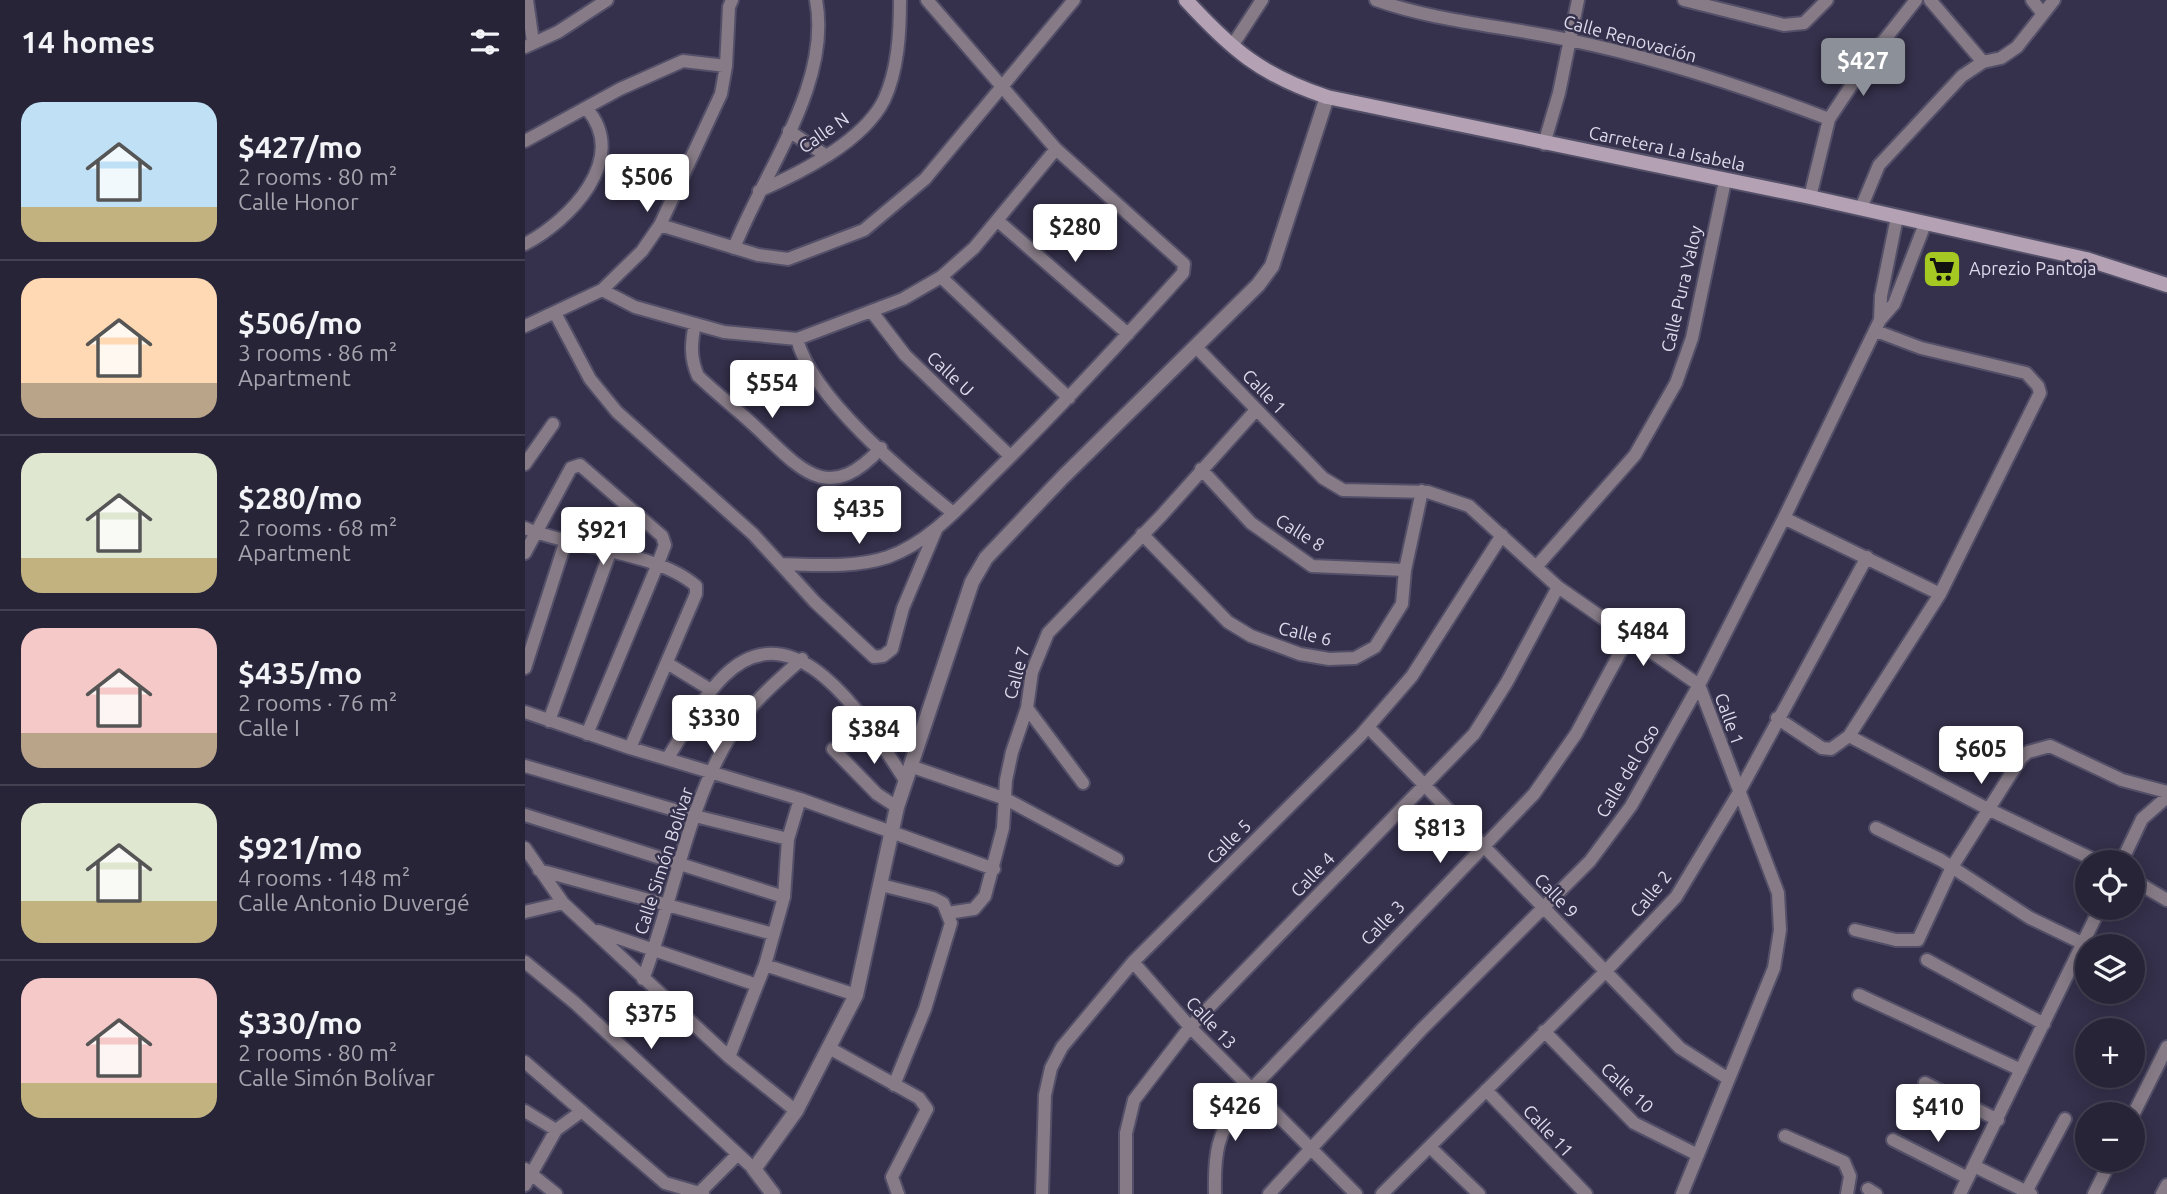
<!DOCTYPE html>
<meta charset="utf-8">
<style>
body{margin:0;font-family:Ubuntu,sans-serif;background:#343043;color:#f1f3f6;height:100vh;display:flex;flex-direction:column;font-size:26px;white-space:nowrap}
*{box-sizing:border-box;margin:0}
p{font-size:23px;color:#a5a4ae}
.icon{flex:none;width:38px;height:38px;fill:none;stroke:currentColor;stroke-width:2;stroke-linecap:round;stroke-linejoin:round}
.map{position:relative;flex:1;overflow:hidden}
.details{display:flex;flex-direction:column;background:#282438;width:525px}
.details>*{flex:none}
.fabs{position:absolute;left:1550px;top:850px;display:grid;gap:14px}
.fabs a{display:grid;place-items:center;width:70px;height:70px;border-radius:50%;background:#282438;box-shadow:0 4px 18px #0003,0 0 0 2px #444153;font-size:35px}
.price{position:absolute;translate:-50% -60px;padding:0 16px;border-radius:7px;background:#fff;color:#222;font-size:23px;line-height:46px;filter:drop-shadow(0 2px 4px #0008)}
.price::after{content:'';position:absolute;left:50%;top:42px;width:21px;height:16px;margin-left:-10px;background:inherit;clip-path:polygon(0 0,100% 0,50% 100%)}
.price.current{background:#8c9099;color:#fff}
ul{padding:0;list-style:none}
li{display:flex;align-items:center;gap:21px;height:175px;padding:0 21px}
li+li{border-top:2px solid #444153}
li span{display:grid;place-items:center;flex:none;width:196px;height:140px;border-radius:21px;color:#555}
li>.icon{margin-inline-start:auto}
span .icon{width:84px;height:84px;fill:#fffc;stroke-width:1}
li b{font-size:30px}
h2{display:flex;justify-content:space-between;align-items:center;height:84px;padding:0 21px;font-size:30px}
main{display:flex;flex:1;min-height:0}
.map>svg:first-child{display:block}
.lines{fill:none;stroke-linecap:round;stroke-linejoin:round}
.minor-casing{stroke:#534f68;stroke-width:16}
.tertiary-casing{stroke:#534f68;stroke-width:18}
.secondary-casing{stroke:#534f68;stroke-width:18}
.minor{stroke:#867b86;stroke-width:12}
.tertiary{stroke:#867b86;stroke-width:14}
.secondary{stroke:#b4a2b4;stroke-width:14}
.labels{text-anchor:middle;stroke-width:5;stroke-linejoin:round;paint-order:stroke}
.street-label{font-size:18px;fill:#dddaec;stroke:#35304b}
.poi-label{font-size:18px;fill:#dddaec;stroke:#35304b;text-anchor:start}
</style>
<main>
<section class="details">
<h2>14 homes<svg class="icon" aria-label="filters" viewBox="0 0 24 24"><path d="M4 7h16M4 17h16"/><circle cx="9" cy="7" r="2"/><circle cx="15" cy="17" r="2"/></svg></h2>
<ul>
<li><span style="background:linear-gradient(#bfe0f5 75%,#c2b280 0)"><svg class="icon" aria-label="home" viewBox="0 0 24 24"><path d="M3 11l9-7 9 7M6 9v11h12V9"/></svg></span><div><b>$427/mo</b><p>2 rooms · 80 m²</p><p>Calle Honor</p></div></li>
<li><span style="background:linear-gradient(#ffd9b3 75%,#b9a48a 0)"><svg class="icon" aria-label="home" viewBox="0 0 24 24"><path d="M3 11l9-7 9 7M6 9v11h12V9"/></svg></span><div><b>$506/mo</b><p>3 rooms · 86 m²</p><p>Apartment</p></div></li>
<li><span style="background:linear-gradient(#dfe7d0 75%,#c2b280 0)"><svg class="icon" aria-label="home" viewBox="0 0 24 24"><path d="M3 11l9-7 9 7M6 9v11h12V9"/></svg></span><div><b>$280/mo</b><p>2 rooms · 68 m²</p><p>Apartment</p></div></li>
<li><span style="background:linear-gradient(#f6c9c9 75%,#b9a48a 0)"><svg class="icon" aria-label="home" viewBox="0 0 24 24"><path d="M3 11l9-7 9 7M6 9v11h12V9"/></svg></span><div><b>$435/mo</b><p>2 rooms · 76 m²</p><p>Calle I</p></div></li>
<li><span style="background:linear-gradient(#dfe7d0 70%,#c2b280 0)"><svg class="icon" aria-label="home" viewBox="0 0 24 24"><path d="M3 11l9-7 9 7M6 9v11h12V9"/></svg></span><div><b>$921/mo</b><p>4 rooms · 148 m²</p><p>Calle Antonio Duvergé</p></div></li>
<li><span style="background:linear-gradient(#f6c9c9 75%,#c2b280 0)"><svg class="icon" aria-label="home" viewBox="0 0 24 24"><path d="M3 11l9-7 9 7M6 9v11h12V9"/></svg></span><div><b>$330/mo</b><p>2 rooms · 80 m²</p><p>Calle Simón Bolívar</p></div></li>
</ul>
</section>
<div class="map">
<svg width="1642" height="1194" viewBox="0 0 1642 1194">
<rect width="100%" height="100%" fill="#35304b"/>
<g class="lines">
<g class="minor-casing">
<path id="minor" d="M 2,0 L 8,42
M 851,0 C 913,22 980,26 1044,40 C 1132,58 1220,87 1304,119
M 1159,0 L 1259,25 L 1279,23 L 1302,0
M 1405,0 L 1458,62
M 1507,0 L 1518,14
M 707,46 L 737,0
M 0,47 L 33,32 L 82,0
M 264,131 L 300,155
M 0,141 L 95,89 L 158,61 L 201,66
M 1019,144 L 1034,93 L 1053,0
M 234,191 C 275,173 338,142 359,100 C 373,70 375,33 375,0
M 1285,197 L 1304,119 L 1342,62 L 1391,0
M 1336,208 L 1354,165 L 1437,76 L 1458,62 L 1476,58 L 1492,47 L 1529,0
M 473,221 L 603,334
M 135,225 L 233,255 L 263,259 L 339,230 L 400,179 L 549,0
M 0,244 C 44,221 105,159 62,109
M 209,248 C 238,173 307,84 291,0
M 416,277 L 544,398
M 77,290 L 110,307 L 199,332 L 272,339 L 378,299 L 416,277 L 449,248 L 531,149
M 347,312 L 380,355 L 485,456
M 30,313 L 65,379 L 92,412 L 228,534 L 290,602 L 349,657 L 358,656 L 367,649 L 378,608 L 411,530
M 1355,320 L 1356,296 L 1372,217
M 170,324 C 166,343 165,358 173,376 C 193,395 214,411 234,430 C 278,472 304,504 356,448
M 0,326 L 77,290 L 117,251 L 135,225 L 196,94 L 201,66 L 204,7 L 207,0
M 272,339 C 287,398 380,474 428,513
M 671,347 L 798,478 L 818,490 L 903,492 L 944,506 L 1033,587 L 1174,685 L 1253,893 L 1255,930 L 1249,968 L 1157,1194
M 0,464 L 28,424
M 676,469 L 726,523 L 787,566 L 880,570
M 1259,518 L 1415,594
M 0,528 C 47,548 133,552 171,586 L 171,594 L 105,748
M 617,534 L 703,622 L 726,636 L 775,654 L 804,659 L 830,658 L 850,647 L 877,604 L 880,570 L 897,491
M 0,553 L 46,468 L 55,465 L 137,536 L 140,545 L 132,566 L 62,734
M 257,564 C 292,565 330,568 363,557 C 407,541 439,502 471,471 C 536,407 597,341 658,273 L 659,264 L 531,149 L 402,0
M 1011,567 L 1110,455 L 1151,383 L 1167,338 L 1200,181
M 142,663 L 186,690
M 0,668 L 41,540
M 502,708 L 558,783
M 0,712 L 105,748 L 275,799 L 469,869
M 1252,718 L 1297,748 L 1306,749 L 1324,736 L 1415,594 L 1515,393 L 1513,386 L 1501,373 L 1396,348 L 1351,331
M 24,721 L 85,552
M 843,727 L 1155,1048 L 1202,1078
M 1324,736 L 1463,809 L 1576,863
M 308,749 L 352,794 L 372,807
M 142,759 C 160,731 176,699 199,676 C 272,604 345,726 380,780
M 0,766 L 170,816 L 263,839
M 385,766 L 481,799 L 592,859
M 0,815 L 259,897
M 1351,828 L 1416,860 L 1505,918 L 1559,944
M 0,848 L 38,903 L 204,1057 L 271,1111
M 1596,863 L 1617,819 L 1642,797
M 14,870 L 248,934
M 1608,880 L 1642,900
M 356,885 L 408,898 L 418,903 L 426,923 L 400,1009 L 369,1085
M 0,912 L 38,903
M 423,913 L 449,909 L 460,896 L 478,828 L 481,780 L 487,752 L 502,708 L 507,672 L 523,633 L 636,516 L 731,410
M 1330,930 L 1371,940 L 1393,940 L 1427,867 L 1496,758 L 1503,752 L 1525,746 L 1597,780 L 1642,792
M 73,931 L 232,985
M 1402,960 L 1519,1024
M 0,962 L 50,1003 L 229,1169
M 608,962 L 665,1027 L 831,1194
M 240,965 L 331,995
M 118,979 C 148,901 163,803 207,733 C 225,704 251,682 277,659
M 1334,995 L 1496,1070
M 1019,1031 L 1109,1123 L 1173,1155
M 306,1049 L 394,1098 L 402,1109 L 367,1177 L 373,1194
M 204,1057 L 240,965 L 259,897 L 263,839 L 275,799
M 0,1062 L 140,1183 L 178,1194
M 1400,1083 L 1473,1120
M 961,1090 L 1061,1194
M 0,1111 L 31,1130
M 1608,1115 L 1642,1047
M 1260,1136 L 1319,1162 L 1325,1176 L 1322,1194
M 1368,1140 L 1443,1178
M 905,1147 L 954,1194
M 1449,1166 L 1506,1194
M 0,1169 L 31,1194
M 0,1185 L 31,1130 L 57,1111
M 1343,1189 L 1351,1194
M 176,1191 L 212,1155
M 1501,1192 L 1540,1119
M 517,1194 L 520,1095 L 526,1068 L 537,1047 L 608,962 L 835,736 L 887,676 L 977,535
M 601,1194 L 601,1133 L 609,1100 L 665,1027 L 949,734 L 982,682 L 1033,587
M 690,1194 C 689,1153 692,1134 716,1100 L 1009,794 L 1051,734 L 1103,638
M 744,1194 L 897,1029 L 1065,861 L 1106,806 L 1174,685 L 1259,518 L 1355,320 L 1369,304 L 1400,224
M 857,1194 L 1079,973 L 1151,897 L 1213,794 L 1342,557
M 1435,1194 L 1575,908
M 1569,1194 L 1586,1160
M 1637,1194 L 1642,1185"/>
</g>
<g class="tertiary-casing">
<path id="tertiary" d="M 248,1194 L 229,1169 L 271,1111 L 331,995 L 372,807 L 447,582 L 461,558 L 538,477 L 733,285 L 747,266 L 802,97"/>
</g>
<g class="secondary-casing">
<path id="secondary" d="M 661,0 C 707,50 736,75 802,97 L 1285,197 L 1561,259 L 1642,285"/>
</g>
<use href="#minor" class="minor"/>
<use href="#tertiary" class="tertiary"/>
<use href="#secondary" class="secondary"/>
</g>
<defs>
<g id="supermarket-square" transform="scale(2.0125)"><rect x="-9" y="-9" width="18" height="18" rx="4" fill="#a5c823" stroke="#35304b"/><path d="M-6-5.5h2.5l.6 2H6L4.5 2H-2.5L-4.4-4H-6ZM-1.5 3.2a1.3 1.3 0 1 0 .1 0ZM3 3.2a1.3 1.3 0 1 0 .1 0Z" fill="#111"/></g>
</defs>
<g fill-rule="evenodd">
<use href="#supermarket-square" x="1417" y="269"/>
</g>
<g class="labels">
<g class="street-label">
<text transform="translate(1105 39) rotate(15)" y="6">Calle Renovación</text>
<text transform="translate(299 133) rotate(-35)" y="6">Calle N</text>
<text transform="translate(1142 149) rotate(12)" y="6">Carretera La Isabela</text>
<text transform="translate(1157 289) rotate(-77)" y="6">Calle Pura Valoy</text>
<text transform="translate(425 374) rotate(43)" y="6">Calle U</text>
<text transform="translate(739 392) rotate(46)" y="6">Calle 1</text>
<text transform="translate(775 533) rotate(32)" y="6">Calle 8</text>
<text transform="translate(780 634) rotate(13)" y="6">Calle 6</text>
<text transform="translate(492 673) rotate(-75)" y="6">Calle 7</text>
<text transform="translate(1204 719) rotate(70)" y="6">Calle 1</text>
<text transform="translate(1103 771) rotate(-59)" y="6">Calle del Oso</text>
<text transform="translate(704 842) rotate(-45)" y="6">Calle 5</text>
<text transform="translate(139 861) rotate(-72)" y="6">Calle Simón Bolívar</text>
<text transform="translate(788 875) rotate(-46)" y="6">Calle 4</text>
<text transform="translate(1126 894) rotate(-51)" y="6">Calle 2</text>
<text transform="translate(1031 896) rotate(46)" y="6">Calle 9</text>
<text transform="translate(858 923) rotate(-46)" y="6">Calle 3</text>
<text transform="translate(686 1023) rotate(47)" y="6">Calle 13</text>
<text transform="translate(1102 1088) rotate(43)" y="6">Calle 10</text>
<text transform="translate(1023 1131) rotate(47)" y="6">Calle 11</text>
</g>
<g class="poi-label">
<text x="1444" y="275">Aprezio Pantoja</text>
</g>
</g>
</svg>
<div class="fabs">
<a><svg class="icon" aria-label="locate" viewBox="0 0 24 24"><circle cx="12" cy="12" r="6"/><path d="M12 2v4M12 18v4M2 12h4M18 12h4"/></svg></a>
<a><svg class="icon" aria-label="layers" viewBox="0 0 24 24"><path d="M12 4l9 5-9 5-9-5zM3 14l9 5 9-5"/></svg></a>
<a>+</a>
<a>−</a>
</div>
<b class="price current" style="left:1338px;top:98px">$427</b>
<b class="price" style="left:122px;top:214px">$506</b>
<b class="price" style="left:550px;top:264px">$280</b>
<b class="price" style="left:247px;top:420px">$554</b>
<b class="price" style="left:334px;top:546px">$435</b>
<b class="price" style="left:78px;top:567px">$921</b>
<b class="price" style="left:1118px;top:668px">$484</b>
<b class="price" style="left:189px;top:755px">$330</b>
<b class="price" style="left:349px;top:766px">$384</b>
<b class="price" style="left:1456px;top:786px">$605</b>
<b class="price" style="left:915px;top:865px">$813</b>
<b class="price" style="left:126px;top:1051px">$375</b>
<b class="price" style="left:710px;top:1143px">$426</b>
<b class="price" style="left:1413px;top:1144px">$410</b>
</div>
</main>
